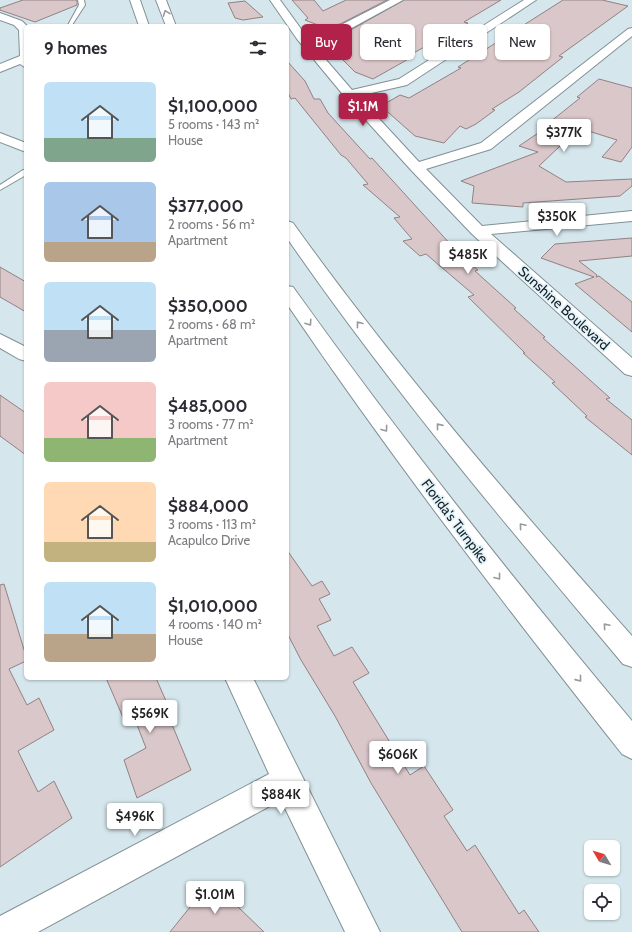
<!DOCTYPE html>
<meta charset="utf-8">
<style>
body{margin:0;font-family:Cabin,sans-serif;background:#f7f7f7;color:#2b2b33;height:100vh;display:flex;flex-direction:column;font-size:15px;white-space:nowrap}
*{box-sizing:border-box;margin:0}
p{font-size:13px;color:#7c7c81}
.icon{flex:none;width:22px;height:22px;fill:none;stroke:currentColor;stroke-width:2;stroke-linecap:round;stroke-linejoin:round}
.map{position:relative;flex:1;overflow:hidden}
.drawer{position:absolute;left:24px;top:24px;width:265px;height:656px;display:flex;flex-direction:column;background:#fff;border-radius:6px;box-shadow:0 1px 3px #0004}
.drawer>*{flex:none}
.hud{position:absolute;left:301px;top:24px;width:271px;height:36px;display:flex;gap:8px}
.needle{width:26px;rotate:308deg}
.fabs{position:absolute;left:584px;top:840px;display:grid;gap:8px}
.fabs a{display:grid;place-items:center;width:36px;height:36px;border-radius:6px;background:#fff;box-shadow:0 1px 3px #0004;font-size:20px}
.price{position:absolute;translate:-50% -34px;padding:0 9px;border-radius:4px;background:#fff;color:#222;font-size:13px;line-height:26px;filter:drop-shadow(0 1px 2px #0008)}
.price::after{content:'';position:absolute;left:50%;top:24px;width:12px;height:9px;margin-left:-6px;background:inherit;clip-path:polygon(0 0,100% 0,50% 100%)}
.price.active{background:#b2214a;color:#fff}
ul{padding:0;list-style:none}
li{display:flex;align-items:center;gap:12px;height:100px;padding:0 20px}
li span{display:grid;place-items:center;flex:none;width:112px;height:80px;border-radius:6px;color:#555}
li>.icon{margin-inline-start:auto}
span .icon{width:48px;height:48px;fill:#fffc;stroke-width:1}
li b{font-size:17px}
h2{display:flex;justify-content:space-between;align-items:center;height:48px;padding:0 20px;font-size:17px}
.chip{padding:0 14px;border-radius:6px;background:#fff;box-shadow:0 1px 3px #0004;font-size:14px;line-height:36px}
.chip.active{background:#b2214a;color:#fff}
.map>svg:first-child{display:block}
.building{fill:#dac7c9;stroke:#928183}
.lines{fill:none;stroke-linecap:round;stroke-linejoin:round}
.lane-casing{stroke:#809096;stroke-width:2}
.street-casing{stroke:#809096;stroke-width:2}
.highway-casing{stroke:#809096;stroke-width:2}
.lane{fill:#fff;fill-rule:evenodd}
.street{fill:#fff;fill-rule:evenodd}
.highway{fill:#fff;fill-rule:evenodd}
.oneway{stroke:#979a9b}
.labels{text-anchor:middle;stroke-width:3.5;stroke-linejoin:round;paint-order:stroke}
.street-label{font-size:14px;fill:#181e21;stroke:#e2f4fb}
</style>
<div class="map">
<svg width="632" height="932" viewBox="0 0 632 932">
<rect width="100%" height="100%" fill="#d5e7ed"/>
<path class="building" d="M 23,0 L 77,0 L 77,5 L 35,22 L 0,10 L 0,8 Z
M 292,0 L 314,0 L 323,11 L 346,0 L 387,0 L 340,24 L 323,27 L 305,20 L 308,18 Z
M 404,0 L 501,0 L 464,22 L 468,23 L 408,56 L 412,57 L 373,79 L 355,72 L 329,46 L 346,37 L 338,34 L 349,31 Z
M 563,0 L 602,0 L 628,6 L 559,56 L 563,57 L 519,92 L 492,109 L 495,110 L 476,124 L 466,129 L 460,126 L 444,143 L 415,136 L 381,106 L 400,95 L 409,98 L 461,68 L 458,67 Z
M 245,1 L 263,17 L 243,20 L 235,18 L 228,3 Z
M 287,61 L 305,81 L 314,99 L 320,99 L 328,113 L 370,159 L 372,158 L 452,246 L 450,247 L 478,270 L 475,271 L 516,308 L 514,309 L 545,337 L 543,338 L 610,398 L 606,399 L 632,420 L 632,455 L 585,417 L 587,416 L 552,383 L 555,382 L 523,353 L 525,353 L 468,297 L 474,295 L 426,254 L 420,256 L 403,241 L 412,239 L 394,218 L 400,217 L 363,185 L 368,184 L 346,158 L 341,155 L 295,98 L 291,99 L 287,91 Z
M 599,79 L 632,88 L 632,147 L 621,162 L 602,157 L 617,140 L 579,128 L 539,166 L 566,182 L 632,179 L 632,186 L 620,196 L 523,203 L 523,207 L 472,203 L 474,186 L 461,181 L 538,152 L 519,146 L 553,123 L 550,122 L 580,98 L 577,97 Z
M 632,238 L 632,256 L 579,261 L 597,275 L 596,277 L 599,276 L 632,302 L 632,332 L 575,284 L 594,277 L 541,258 L 555,244 Z
M 0,267 L 26,282 L 26,312 L 0,297 Z
M 0,395 L 26,413 L 26,455 L 0,436 Z
M 287,550 L 312,586 L 322,581 L 330,594 L 319,599 L 331,620 L 317,626 L 334,656 L 352,647 L 369,673 L 353,682 L 410,775 L 424,766 L 453,810 L 444,816 L 467,851 L 475,845 L 519,914 L 524,910 L 539,932 L 462,932 L 371,783 L 335,716 L 301,660 L 287,633 Z
M 4,584 L 26,656 L 26,661 L 9,669 L 27,705 L 39,698 L 54,730 L 18,751 L 38,792 L 54,781 L 72,818 L 0,867 L 0,585 Z
M 106,678 L 156,678 L 166,701 L 163,703 L 191,770 L 137,798 L 124,760 L 146,748 L 134,717 L 125,722 Z
M 211,881 L 264,932 L 170,932 Z"/>
<g class="lines">
<g class="lane-casing">
<path id="lane" d="M 78,0 L 84,0 L 85,5 L 72,25 L 68,25 L 79,5 Z
M 23,170 L 26,170 L 26,175 L 0,190 L 0,185 Z"/>
</g>
<g class="street-casing">
<path id="street" d="M 270,0 L 280,0 L 304,33 L 341,25 L 390,0 L 403,0 L 348,30 L 308,39 L 352,90 L 399,79 L 524,0 L 536,0 L 407,85 L 358,96 L 419,162 L 481,143 L 628,29 L 632,28 L 632,36 L 491,149 L 426,169 L 482,226 L 632,211 L 632,221 L 491,234 L 632,358 L 632,376 L 625,374 L 472,234 L 411,170 L 345,97 L 297,39 Z
M 0,13 L 22,21 L 27,26 L 26,68 L 20,64 L 0,72 L 0,64 L 20,56 L 19,30 L 14,25 L 0,20 Z
M 0,133 L 26,143 L 26,152 L 0,142 Z
M 0,334 L 26,347 L 26,361 L 19,359 L 0,348 Z
M 225,678 L 253,678 L 380,932 L 345,932 L 281,800 L 38,932 L 0,932 L 0,916 L 269,774 Z"/>
</g>
<g class="highway-casing">
<path id="highway" d="M 130,0 L 140,0 L 149,26 L 139,26 Z
M 156,0 L 166,0 L 176,26 L 166,26 Z
M 287,221 L 293,223 C 397,368 513,502 632,636 L 632,667 L 623,664 C 506,525 390,387 287,238 Z
M 287,286 L 293,287 C 400,437 514,580 632,721 L 632,759 L 622,754 C 506,607 392,459 287,304 Z"/>
</g>
<use href="#lane" class="lane"/>
<use href="#street" class="street"/>
<use href="#highway" class="highway"/>
</g>
<defs><path id="oneway-chevron" d="M-2-3.5L2.5 0L-2 3.5" fill="none" stroke-width="1.6" stroke-linecap="round" stroke-linejoin="round"/></defs>
<g class="oneway">
<use href="#oneway-chevron" transform="translate(166 13) rotate(-111)"/>
<use href="#oneway-chevron" transform="translate(309 323) rotate(56)"/>
<use href="#oneway-chevron" transform="translate(359 324) rotate(-128)"/>
<use href="#oneway-chevron" transform="translate(439 426) rotate(-129)"/>
<use href="#oneway-chevron" transform="translate(385 429) rotate(54)"/>
<use href="#oneway-chevron" transform="translate(522 526) rotate(-130)"/>
<use href="#oneway-chevron" transform="translate(498 577) rotate(52)"/>
<use href="#oneway-chevron" transform="translate(606 626) rotate(-131)"/>
<use href="#oneway-chevron" transform="translate(579 679) rotate(51)"/>
</g>
<g class="labels">
<g class="street-label">
<text transform="translate(564 308) rotate(42)" y="5">Sunshine Boulevard</text>
<text transform="translate(455 521) rotate(53)" y="5">Florida's Turnpike</text>
</g>
</g>
</svg>
<div class="fabs">
<a><svg class="needle" viewBox="-14 -14 28 28"><path d="M0-13l5 13h-10z" fill="#e53935"/><path d="M0 13l5-13h-10z" fill="#7c7c81"/></svg></a>
<a><svg class="icon" aria-label="locate" viewBox="0 0 24 24"><circle cx="12" cy="12" r="6"/><path d="M12 2v4M12 18v4M2 12h4M18 12h4"/></svg></a>
</div>
<b class="price active" style="left:363px;top:127px">$1.1M</b>
<b class="price" style="left:564px;top:153px">$377K</b>
<b class="price" style="left:557px;top:237px">$350K</b>
<b class="price" style="left:468px;top:275px">$485K</b>
<b class="price" style="left:150px;top:734px">$569K</b>
<b class="price" style="left:398px;top:775px">$606K</b>
<b class="price" style="left:281px;top:815px">$884K</b>
<b class="price" style="left:135px;top:837px">$496K</b>
<b class="price" style="left:215px;top:915px">$1.01M</b>
<div class="hud">
<a class="chip active">Buy</a>
<a class="chip">Rent</a>
<a class="chip">Filters</a>
<a class="chip">New</a>
</div>
<section class="drawer">
<h2>9 homes<svg class="icon" aria-label="filters" viewBox="0 0 24 24"><path d="M4 7h16M4 17h16"/><circle cx="9" cy="7" r="2"/><circle cx="15" cy="17" r="2"/></svg></h2>
<ul>
<li><span style="background:linear-gradient(#bfe0f5 70%,#7fa58c 0)"><svg class="icon" aria-label="home" viewBox="0 0 24 24"><path d="M3 11l9-7 9 7M6 9v11h12V9"/></svg></span><div><b>$1,100,000</b><p>5 rooms · 143 m²</p><p>House</p></div></li>
<li><span style="background:linear-gradient(#a9c7e8 75%,#b9a48a 0)"><svg class="icon" aria-label="home" viewBox="0 0 24 24"><path d="M3 11l9-7 9 7M6 9v11h12V9"/></svg></span><div><b>$377,000</b><p>2 rooms · 56 m²</p><p>Apartment</p></div></li>
<li><span style="background:linear-gradient(#bfe0f5 60%,#9aa5b1 0)"><svg class="icon" aria-label="home" viewBox="0 0 24 24"><path d="M3 11l9-7 9 7M6 9v11h12V9"/></svg></span><div><b>$350,000</b><p>2 rooms · 68 m²</p><p>Apartment</p></div></li>
<li><span style="background:linear-gradient(#f6c9c9 70%,#8fb573 0)"><svg class="icon" aria-label="home" viewBox="0 0 24 24"><path d="M3 11l9-7 9 7M6 9v11h12V9"/></svg></span><div><b>$485,000</b><p>3 rooms · 77 m²</p><p>Apartment</p></div></li>
<li><span style="background:linear-gradient(#ffd9b3 75%,#c2b280 0)"><svg class="icon" aria-label="home" viewBox="0 0 24 24"><path d="M3 11l9-7 9 7M6 9v11h12V9"/></svg></span><div><b>$884,000</b><p>3 rooms · 113 m²</p><p>Acapulco Drive</p></div></li>
<li><span style="background:linear-gradient(#bfe0f5 65%,#b9a48a 0)"><svg class="icon" aria-label="home" viewBox="0 0 24 24"><path d="M3 11l9-7 9 7M6 9v11h12V9"/></svg></span><div><b>$1,010,000</b><p>4 rooms · 140 m²</p><p>House</p></div></li>
</ul>
</section>
</div>
